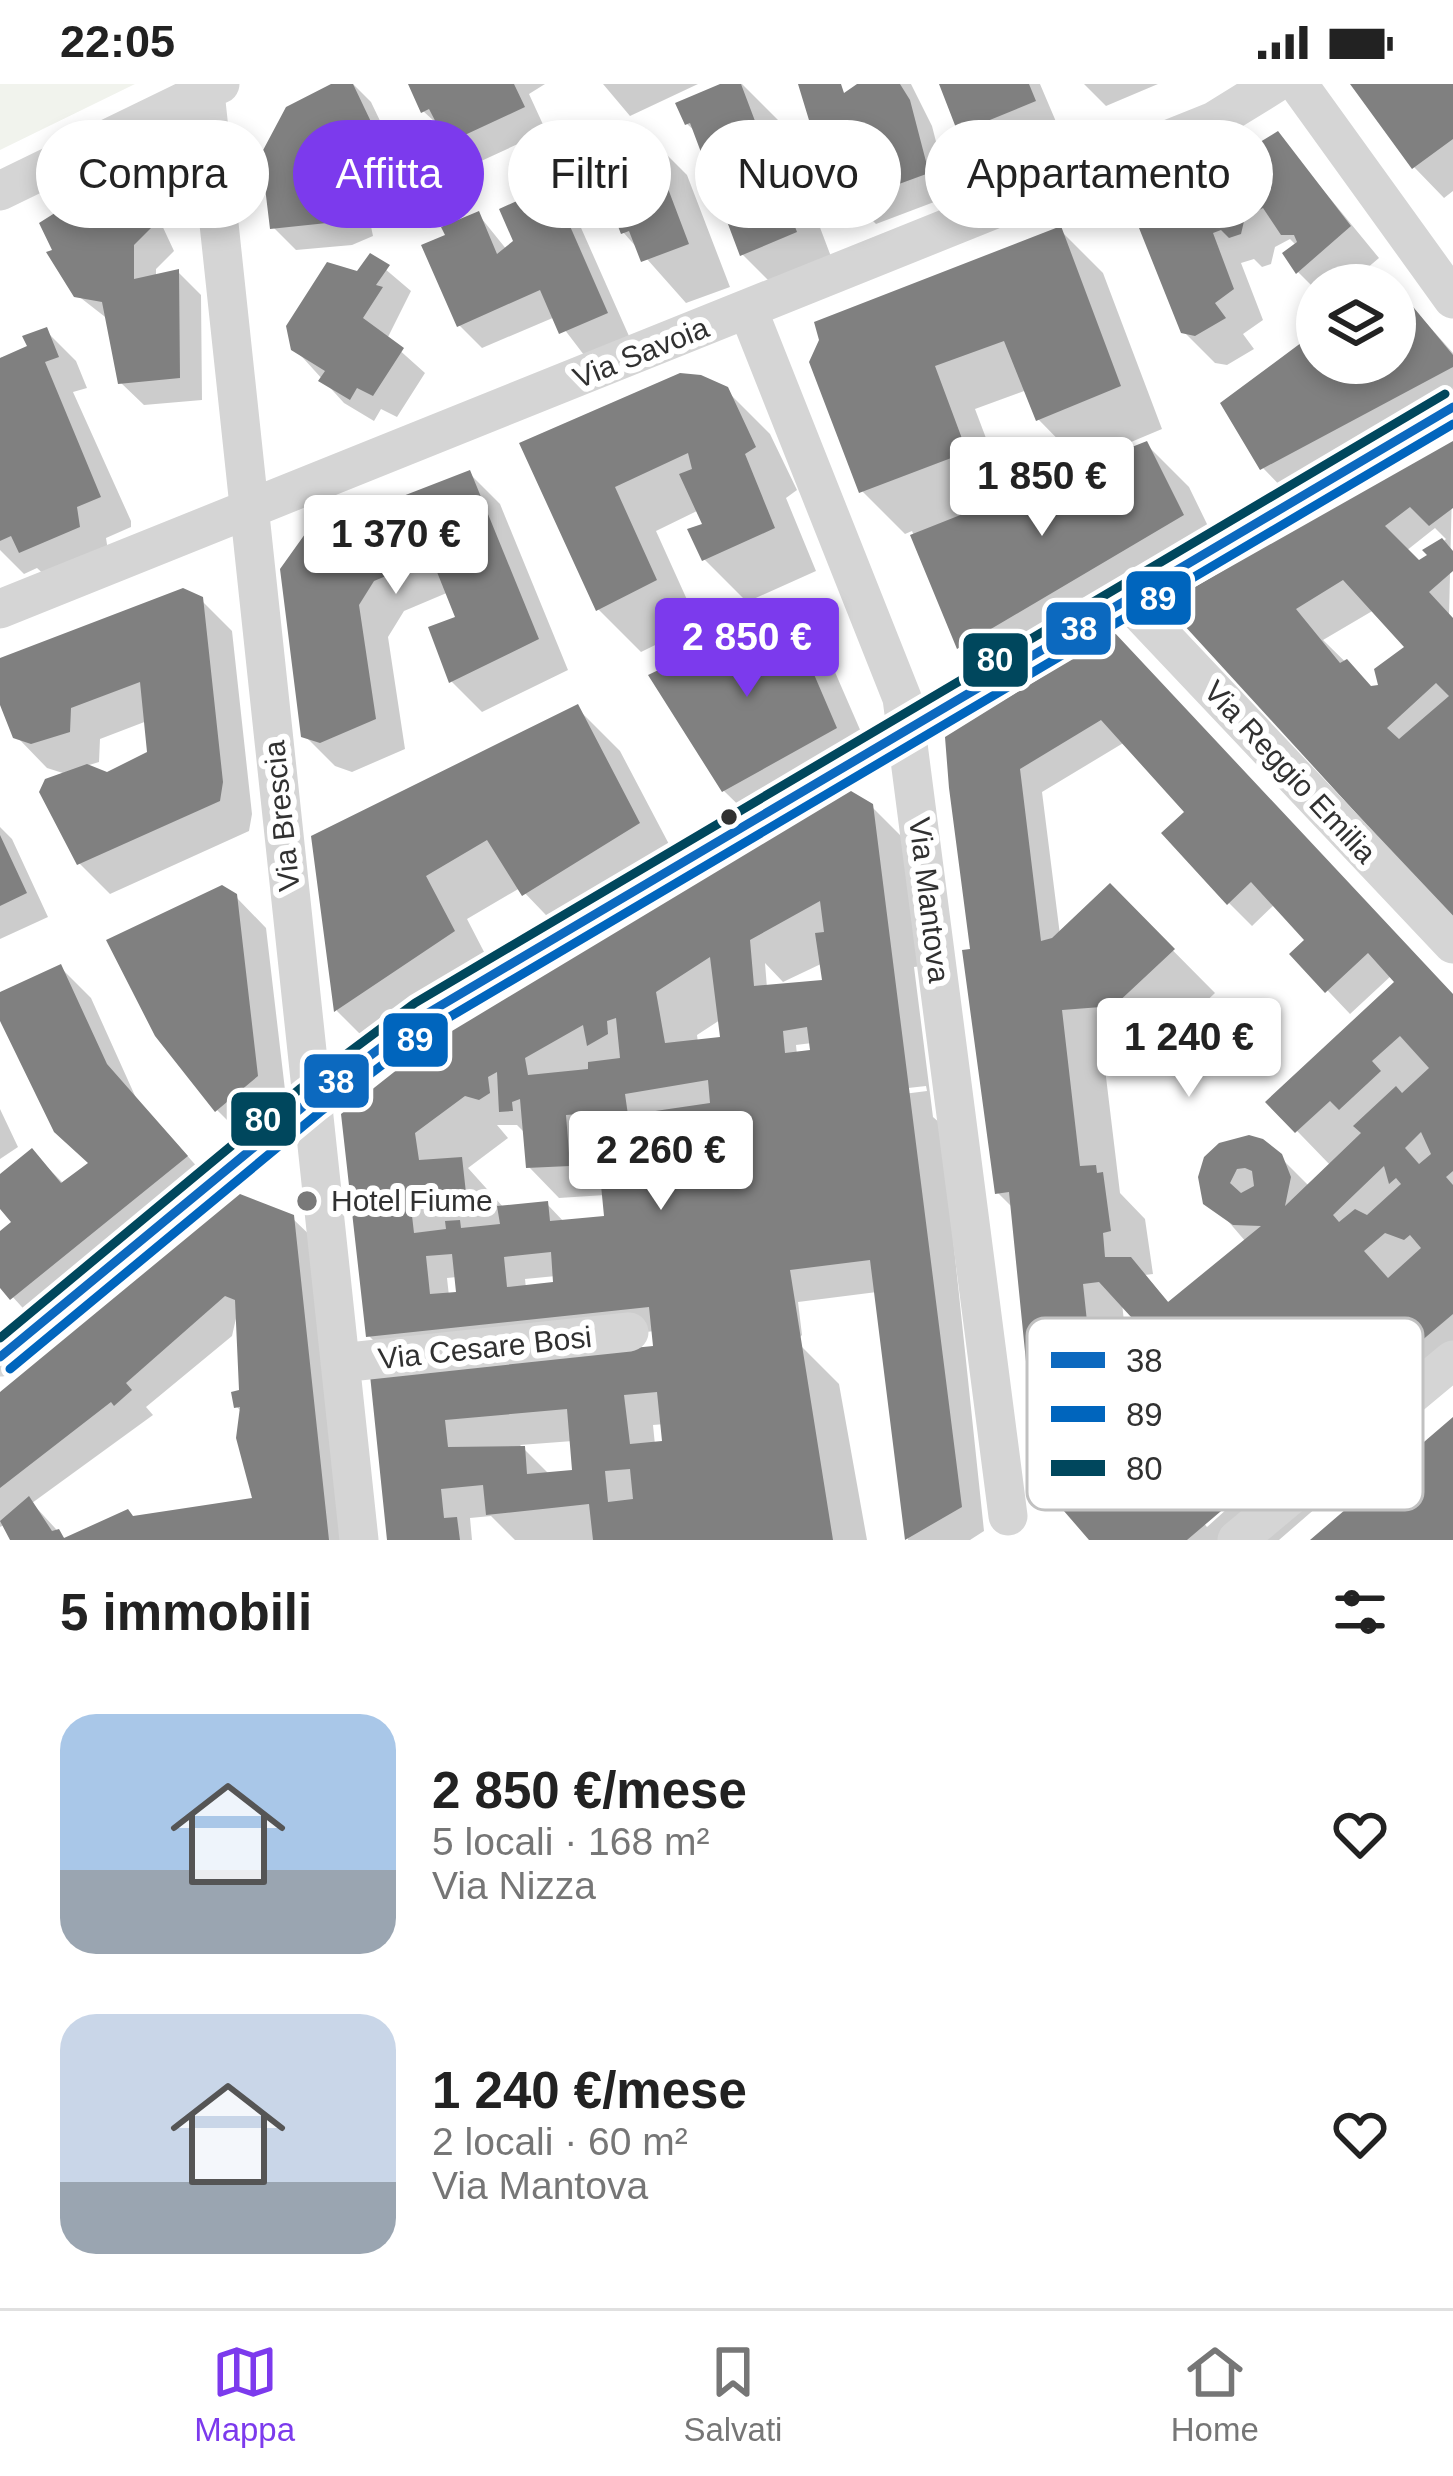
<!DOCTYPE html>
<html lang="it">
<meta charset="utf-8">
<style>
body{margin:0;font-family:Helvetica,sans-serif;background:#f6f6f6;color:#222;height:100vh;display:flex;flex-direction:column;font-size:45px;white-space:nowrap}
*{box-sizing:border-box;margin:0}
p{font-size:39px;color:#767676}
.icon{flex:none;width:66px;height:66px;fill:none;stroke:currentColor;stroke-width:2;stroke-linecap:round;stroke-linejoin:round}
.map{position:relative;height:1456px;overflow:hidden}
.details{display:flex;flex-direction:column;background:#fff;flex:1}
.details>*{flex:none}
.guide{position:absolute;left:36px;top:36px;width:1383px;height:108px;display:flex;gap:24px}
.buttons{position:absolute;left:1296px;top:180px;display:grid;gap:24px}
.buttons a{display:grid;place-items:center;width:120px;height:120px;border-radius:50%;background:#fff;box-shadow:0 6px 18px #0003;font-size:60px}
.price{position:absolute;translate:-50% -102px;padding:0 27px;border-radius:12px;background:#fff;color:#222;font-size:39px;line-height:78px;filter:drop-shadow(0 3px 6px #0008)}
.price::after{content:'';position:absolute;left:50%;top:72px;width:36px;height:27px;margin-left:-18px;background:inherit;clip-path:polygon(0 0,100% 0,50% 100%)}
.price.selected{background:#7c3aed;color:#fff}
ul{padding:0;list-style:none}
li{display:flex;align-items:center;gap:36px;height:300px;padding:0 60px}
li span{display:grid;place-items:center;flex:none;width:336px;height:240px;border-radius:36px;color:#555}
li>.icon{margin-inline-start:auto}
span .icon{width:144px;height:144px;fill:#fffc;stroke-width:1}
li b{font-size:51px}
h2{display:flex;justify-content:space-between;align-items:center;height:144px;padding:0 60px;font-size:51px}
.chip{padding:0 42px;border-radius:54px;background:#fff;box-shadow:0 6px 18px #0003;font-size:42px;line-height:108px}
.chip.selected{background:#7c3aed;color:#fff}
.status{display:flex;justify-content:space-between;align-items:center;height:84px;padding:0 60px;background:#fff;direction:ltr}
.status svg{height:33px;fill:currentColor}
.dock{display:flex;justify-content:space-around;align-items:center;height:168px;border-top:3px solid #e0e0e0;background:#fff;font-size:33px;color:#767676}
.dock a{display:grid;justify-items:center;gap:6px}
.dock .selected{color:#7c3aed}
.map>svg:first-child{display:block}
.green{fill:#f1f3ed}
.shadow{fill:#0003;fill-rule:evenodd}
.building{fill:#808080;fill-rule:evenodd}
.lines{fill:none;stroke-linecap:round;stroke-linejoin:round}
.minor{stroke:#d5d5d5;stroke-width:39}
.bus-1-casing{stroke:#fff;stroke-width:18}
.bus-2-casing{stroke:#fff;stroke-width:18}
.bus-3-casing{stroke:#fff;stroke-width:18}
.bus-1{stroke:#0c69bf;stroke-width:9}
.bus-2{stroke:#0065bd;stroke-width:9}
.bus-3{stroke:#00475d;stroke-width:9}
.bus-dot{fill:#313131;stroke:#fff;stroke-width:4.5}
.poi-dot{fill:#797979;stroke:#fff;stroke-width:4.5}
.labels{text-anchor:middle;stroke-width:12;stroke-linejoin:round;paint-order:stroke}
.street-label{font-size:30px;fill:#313131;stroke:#fff}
.poi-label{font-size:30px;fill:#313131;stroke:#fff;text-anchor:start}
.key{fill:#fff;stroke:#c1c1c1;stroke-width:3}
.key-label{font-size:33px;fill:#313131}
.line-badge{stroke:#fff;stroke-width:4.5}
.badge-label{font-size:33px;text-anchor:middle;font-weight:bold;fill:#fff}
</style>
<div class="status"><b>22:05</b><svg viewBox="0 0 49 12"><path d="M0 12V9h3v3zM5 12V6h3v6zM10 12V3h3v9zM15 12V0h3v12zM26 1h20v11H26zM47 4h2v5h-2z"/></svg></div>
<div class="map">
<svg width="1453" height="1456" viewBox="0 0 1453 1456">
<rect width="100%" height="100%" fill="#fff"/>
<path class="green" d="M 0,0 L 135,0 L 0,66 Z"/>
<path class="shadow" d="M 338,0 L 353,0 L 371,18 L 405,89 L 384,101 L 368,128 L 373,152 L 352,161 L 296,166 L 273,143 Z
M 411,0 L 545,0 L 529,10 L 546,47 L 479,78 L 423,27 Z
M 603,0 L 698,0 L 630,32 Z
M 727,0 L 742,0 L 780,38 L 838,191 L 785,213 L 742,170 L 697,49 L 687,40 Z
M 800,0 L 838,0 L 842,13 L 860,0 L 911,0 L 932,42 L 950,112 L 876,140 L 852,116 Z
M 942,0 L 1040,0 L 1057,40 L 984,71 L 961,48 Z
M 1084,0 L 1158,0 L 1106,22 Z
M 1354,0 L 1453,0 L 1453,107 L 1444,114 L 1414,83 Z
M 644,48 L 687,91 L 730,203 L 686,219 L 623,148 Z
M 1278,51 L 1379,174 L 1347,201 L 1317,201 L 1317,207 L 1298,188 L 1297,162 L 1290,155 L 1275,163 L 1271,180 L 1262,183 L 1254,175 L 1241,179 L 1263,236 L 1243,250 L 1254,265 L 1227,281 L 1215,279 L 1183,247 L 1220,86 Z
M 130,99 L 153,122 L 174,167 L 156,185 L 156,193 L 178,188 L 201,211 L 202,316 L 144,321 L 120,298 L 109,236 L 77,211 L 93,117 Z
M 551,105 L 574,128 L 629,252 L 584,271 L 555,233 L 482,264 L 459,241 L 449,153 L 478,130 L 507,166 Z
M 1060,146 L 1103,189 L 1162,345 L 1081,379 L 1039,336 L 1027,306 L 975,325 L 1009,415 L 1146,360 L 1189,403 L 1224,475 L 1002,606 L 959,563 L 912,447 L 905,450 L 862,407 L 812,278 Z
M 371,173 L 411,207 L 387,255 L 425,289 L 397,333 L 381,325 L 374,337 L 344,319 L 294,264 Z
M 1395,204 L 1453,269 L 1453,329 L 1293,415 L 1263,384 L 1317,251 L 1317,279 L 1395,279 Z
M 46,247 L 76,277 L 87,304 L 73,308 L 131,437 L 131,443 L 106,454 L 109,473 L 52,498 L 37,484 L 24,490 L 0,466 L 0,274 L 31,264 Z
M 726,306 L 770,350 L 797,406 L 786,414 L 816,487 L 747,518 L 704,475 L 706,442 L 699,426 L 656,447 L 698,540 L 641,568 L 598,525 L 523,361 Z
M 1453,361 L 1449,533 L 1453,830 L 1176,527 ZM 1435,444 L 1446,455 L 1418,480 L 1406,467 ZM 1374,526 L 1409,563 L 1382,604 L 1372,604 L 1323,556 Z
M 470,390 L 500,420 L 568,586 L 482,628 L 452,598 L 459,534 L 449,508 L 404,527 L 388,553 L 405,665 L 352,688 L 335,682 L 304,651 L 283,486 Z
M 201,516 L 232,547 L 252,730 L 249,747 L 110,810 L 79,779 L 66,690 L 47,684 L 16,652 L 0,613 L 0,577 ZM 147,637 L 150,670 L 107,691 L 86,682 L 99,678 L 100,655 Z
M 786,529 L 828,572 L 878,687 L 767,749 L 724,707 Z
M 1114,552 L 1453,913 L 1453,1286 L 1320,1397 L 1332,1410 L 1279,1456 L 1094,1456 L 1041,1396 L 1013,1124 L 998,1109 L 949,655 ZM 1125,658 L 1188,728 L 1229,819 L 1252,842 L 1275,820 L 1308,856 L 1293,870 L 1350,930 L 1392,891 L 1399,898 L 1269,1018 L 1331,1082 L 1309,1102 L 1280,1073 L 1207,1074 L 1203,1108 L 1246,1158 L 1170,1220 L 1145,1191 L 1153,1190 L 1145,1135 L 1120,1109 L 1103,968 L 1157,964 L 1215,909 L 1110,803 L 1060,851 L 1042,708 ZM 1122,1219 L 1168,1270 L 1163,1285 L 1132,1312 ZM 1248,1309 L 1270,1344 L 1224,1349 L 1211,1336 ZM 1133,1323 L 1181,1376 L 1143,1420 ZM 1212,1353 L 1215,1357 L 1183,1385 L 1178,1380 ZM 1235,1411 L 1238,1415 L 1207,1443 L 1203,1438 Z
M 577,624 L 620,667 L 681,783 L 567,853 L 520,804 L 467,835 L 496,891 L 379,969 L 337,927 L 314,753 Z
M 871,722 L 915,766 L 931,881 L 914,883 L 933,1033 L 941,1040 L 984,1447 L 970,1456 L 908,1456 L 877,1208 L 798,1218 L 802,1251 L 796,1257 L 839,1300 L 867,1456 L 515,1456 L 491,1432 L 470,1434 L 472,1456 L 390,1456 L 373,1293 L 657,1265 L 655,1247 L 392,1275 L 369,1252 L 344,1032 ZM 765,879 L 783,898 L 823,879 L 825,898 L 767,904 ZM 720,936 L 723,956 L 698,959 L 697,951 ZM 812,959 L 813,969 L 797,971 L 796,961 ZM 926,1002 L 927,1007 L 864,1015 L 864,1009 ZM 497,1041 L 517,1041 L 526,1050 L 529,1083 L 559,1114 L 605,1111 L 607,1135 L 565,1139 L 547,1120 L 504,1124 L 468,1084 L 508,1054 ZM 556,1192 L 557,1201 L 526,1204 L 525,1195 ZM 457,1193 L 459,1211 L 449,1212 L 447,1194 ZM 665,1340 L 667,1366 L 655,1361 L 653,1341 ZM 573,1357 L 576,1389 L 550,1391 L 520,1361 Z
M 0,743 L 12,755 L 48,833 L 0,855 Z
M 235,812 L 266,844 L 287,1023 L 247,1056 L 217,1026 Z
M 60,883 L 91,914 L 136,1014 L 216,1104 L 42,1245 L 0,1199 L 0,1151 L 15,1139 L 0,1120 L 0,1094 L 32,1068 L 64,1100 L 91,1081 L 0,931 L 0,912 Z
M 0,1025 L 18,1063 L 0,1075 Z
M 292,1134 L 316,1157 L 341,1456 L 14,1456 L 4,1441 L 0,1443 L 0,1310 ZM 237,1230 L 242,1308 L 236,1322 L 242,1328 L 259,1417 L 134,1435 L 66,1456 L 32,1419 L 153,1331 L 146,1323 L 232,1252 Z"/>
<path class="building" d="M 331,0 L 353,0 L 384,65 L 361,78 L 346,104 L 351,128 L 327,139 L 270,145 L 261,70 L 286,23 Z
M 408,0 L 514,0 L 525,23 L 454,56 L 442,50 L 429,25 L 421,29 Z
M 720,0 L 741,0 L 797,148 L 740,172 L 690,39 L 685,41 L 675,19 Z
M 798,0 L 841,0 L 844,9 L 857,0 L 900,0 L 910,16 L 929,89 L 850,118 L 819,69 Z
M 939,0 L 1029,0 L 1036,17 L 958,49 Z
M 1350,0 L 1453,0 L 1453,55 L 1412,85 Z
M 645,44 L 689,160 L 641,178 L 629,147 L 621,150 L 588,65 Z
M 1278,47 L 1351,142 L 1296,190 L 1282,169 L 1297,158 L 1294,151 L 1281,151 L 1263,124 L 1245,133 L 1241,150 L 1229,154 L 1221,146 L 1213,149 L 1234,205 L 1215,219 L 1226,234 L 1195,252 L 1181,249 L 1129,119 L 1219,83 Z
M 131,95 L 153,142 L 134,161 L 134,195 L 179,185 L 180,294 L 118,300 L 102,218 L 74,213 L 46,168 L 52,166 L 39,139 L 88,108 L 91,115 Z
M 552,101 L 608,229 L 559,250 L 540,206 L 457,243 L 421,161 L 445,151 L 441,143 L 479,127 L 497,170 L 513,157 L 499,125 Z
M 1061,142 L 1121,302 L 1036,337 L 1004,257 L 935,282 L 967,368 L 859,409 L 809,278 L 819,256 L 814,238 Z
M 370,169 L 390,181 L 376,201 L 383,203 L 363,234 L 404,264 L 373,312 L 357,304 L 350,316 L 318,297 L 325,287 L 291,266 L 286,242 L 327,178 L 357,187 Z
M 1395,201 L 1453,271 L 1453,283 L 1260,386 L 1220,319 L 1317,247 L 1317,279 L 1395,279 Z
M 47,243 L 59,273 L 45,278 L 101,413 L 77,423 L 80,443 L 19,469 L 11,452 L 0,457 L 0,274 L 27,262 L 22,252 Z
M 680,289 L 701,291 L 728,303 L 756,363 L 745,370 L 775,444 L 702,477 L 687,445 L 702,440 L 679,390 L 692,385 L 688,369 L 615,403 L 657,496 L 596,527 L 519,359 Z
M 1147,357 L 1184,431 L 957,565 L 910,451 Z
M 1453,357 L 1453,424 L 1429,442 L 1410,423 L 1385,442 L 1419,476 L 1427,471 L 1422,466 L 1442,454 L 1453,467 L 1453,487 L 1429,508 L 1453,534 L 1453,835 L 1172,528 L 1186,508 ZM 1343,496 L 1404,563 L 1374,585 L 1378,601 L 1371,602 L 1347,575 L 1340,579 L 1296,525 ZM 1436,599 L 1449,612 L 1399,655 L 1387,644 Z
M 470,386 L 539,555 L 449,599 L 428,543 L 455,533 L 431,473 L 374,497 L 359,521 L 376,635 L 320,659 L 301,653 L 280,485 L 305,450 Z
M 183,504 L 203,513 L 223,698 L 220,717 L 77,781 L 39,708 L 45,695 L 87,680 L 107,688 L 147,668 L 140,598 L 71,624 L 70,648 L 31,660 L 13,654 L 0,621 L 0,574 Z
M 786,525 L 837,644 L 722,708 L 648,591 Z
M 1114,548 L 1453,910 L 1453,1087 L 1446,1093 L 1453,1101 L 1453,1230 L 1187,1456 L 1089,1456 L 1038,1397 L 1009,1108 L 995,1110 L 962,866 L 970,865 L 949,704 L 945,653 ZM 1101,636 L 1184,728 L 1161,749 L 1227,821 L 1251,798 L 1304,856 L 1289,870 L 1325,909 L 1368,869 L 1394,898 L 1265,1018 L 1295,1049 L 1330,1017 L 1339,1026 L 1381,987 L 1372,977 L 1400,952 L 1429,984 L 1402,1009 L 1396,1002 L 1353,1042 L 1361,1049 L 1285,1122 L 1291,1093 L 1282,1070 L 1263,1055 L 1249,1051 L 1219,1059 L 1204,1073 L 1198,1093 L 1203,1120 L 1233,1141 L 1261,1142 L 1168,1218 L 1131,1173 L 1105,1173 L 1103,1149 L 1111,1147 L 1103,1088 L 1097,1089 L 1096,1081 L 1080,1082 L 1062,926 L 1114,922 L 1175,865 L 1110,799 L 1052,854 L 1041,857 L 1020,685 ZM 1421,1048 L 1431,1070 L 1419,1080 L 1405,1064 ZM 1384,1082 L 1389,1100 L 1396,1094 L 1401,1100 L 1367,1131 L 1355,1125 L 1339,1138 L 1333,1131 ZM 1245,1084 L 1252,1087 L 1254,1102 L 1241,1109 L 1230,1099 L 1237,1085 ZM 1385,1149 L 1404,1156 L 1410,1151 L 1421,1164 L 1388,1194 L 1364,1167 ZM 1099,1198 L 1164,1269 L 1153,1277 L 1159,1285 L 1123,1315 L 1157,1356 L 1201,1321 L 1191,1312 L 1225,1287 L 1253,1321 L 1183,1381 L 1178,1375 L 1160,1391 L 1165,1396 L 1135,1423 L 1132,1419 L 1136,1415 L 1102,1378 L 1083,1200 Z
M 578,620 L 640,739 L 522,812 L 487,756 L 426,792 L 455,847 L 334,928 L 311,752 Z
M 851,707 L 873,720 L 962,1423 L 905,1456 L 870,1176 L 790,1186 L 833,1456 L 593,1456 L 589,1420 L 486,1431 L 483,1401 L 441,1405 L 444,1434 L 457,1433 L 460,1456 L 387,1456 L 370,1291 L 653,1262 L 649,1223 L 366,1253 L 341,1030 L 427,962 ZM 820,817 L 824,848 L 815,849 L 822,896 L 754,902 L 750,856 ZM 710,873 L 720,953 L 665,959 L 656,908 ZM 616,934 L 620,974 L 588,978 L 588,985 L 528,991 L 525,974 L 583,941 L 587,962 L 608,950 L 607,937 ZM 807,943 L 810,966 L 785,969 L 783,947 ZM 497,988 L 499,1028 L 513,1027 L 512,1018 L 520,1015 L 526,1084 L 570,1082 L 566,1031 L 594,1029 L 604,1132 L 550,1137 L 548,1117 L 497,1122 L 500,1140 L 461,1144 L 460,1136 L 445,1137 L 446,1145 L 414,1149 L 410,1114 L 427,1112 L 427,1120 L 467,1118 L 462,1073 L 419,1076 L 415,1049 L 465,1012 L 479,1016 L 490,1009 L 488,993 ZM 708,996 L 710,1019 L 628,1031 L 625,1010 ZM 551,1168 L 553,1198 L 507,1203 L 504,1173 ZM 452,1170 L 456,1208 L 430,1210 L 426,1172 ZM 657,1308 L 662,1357 L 630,1360 L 624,1311 ZM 567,1325 L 572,1386 L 527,1390 L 525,1362 L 448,1363 L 445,1336 ZM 630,1385 L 633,1415 L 608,1418 L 605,1387 Z
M 0,751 L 27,809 L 0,822 Z
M 222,801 L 237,810 L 258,992 L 215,1028 L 155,952 L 106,856 Z
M 61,880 L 107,980 L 188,1072 L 10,1216 L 0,1204 L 0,1147 L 11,1138 L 0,1125 L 0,1090 L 32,1064 L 61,1099 L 88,1079 L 54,1048 L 0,937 L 0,908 Z
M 240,1110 L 294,1131 L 329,1456 L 10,1456 L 0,1437 L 29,1412 L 52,1447 L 59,1445 L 64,1454 L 128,1425 L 133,1432 L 252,1414 L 236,1354 L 240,1323 L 234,1324 L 231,1308 L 239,1306 L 235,1216 L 225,1212 L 126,1299 L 132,1306 L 114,1322 L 111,1318 L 0,1404 L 0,1308 Z
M 1453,1333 L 1453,1456 L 1310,1456 Z"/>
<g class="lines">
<path class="minor" d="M 1298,0 L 1453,215
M 205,8 L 359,1456
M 0,107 L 220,0
M 748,226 L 902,614 L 1008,1432
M 1128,516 L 1453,860
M 0,525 L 1214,37 L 1274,0
M 0,1273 L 311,1016 L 423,932 L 1453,323
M 340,1279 L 629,1248
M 1237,1456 L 1453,1276"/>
<g class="bus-1-casing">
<path id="bus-1" d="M 0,1273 L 311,1016 L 423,932 L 1453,323"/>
</g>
<g class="bus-2-casing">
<path id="bus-2" d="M 10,1285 L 320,1028 L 431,944 L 1453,340"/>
</g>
<g class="bus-3-casing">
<path id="bus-3" d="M 0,1254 L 301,1004 L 415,919 L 1445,310"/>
</g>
<use href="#bus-1" class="bus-1"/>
<use href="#bus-2" class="bus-2"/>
<use href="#bus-3" class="bus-3"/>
</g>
<circle class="bus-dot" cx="729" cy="733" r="10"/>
<circle class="poi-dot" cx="307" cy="1117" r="12"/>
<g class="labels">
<g class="street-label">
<text transform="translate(641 269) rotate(-22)" y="10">Via Savoia</text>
<text transform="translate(1290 688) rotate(47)" y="10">Via Reggio Emilia</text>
<text transform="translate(282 732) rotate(-96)" y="10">Via Brescia</text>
<text transform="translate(929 816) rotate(83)" y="10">Via Mantova</text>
<text transform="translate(485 1264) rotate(-6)" y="10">Via Cesare Bosi</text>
</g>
<g class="poi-label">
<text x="331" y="1127">Hotel Fiume</text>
</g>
</g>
<rect x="1027" y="1234" width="396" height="192" rx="18" class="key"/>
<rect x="1051" y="1268" width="54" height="16" fill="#0c69bf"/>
<rect x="1051" y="1322" width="54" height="16" fill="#0065bd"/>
<rect x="1051" y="1376" width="54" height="16" fill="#00475d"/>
<g class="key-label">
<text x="1126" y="1288">38</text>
<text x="1126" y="1342">89</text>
<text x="1126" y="1396">80</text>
</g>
<g class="line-badge">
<rect x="1124" y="485" width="69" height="58" rx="12" fill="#0065bd"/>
<rect x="1044" y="516" width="69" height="57" rx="12" fill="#0c69bf"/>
<rect x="961" y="547" width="69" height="58" rx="12" fill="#00475d"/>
<rect x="381" y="927" width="69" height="58" rx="12" fill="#0065bd"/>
<rect x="302" y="968" width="69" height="58" rx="12" fill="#0c69bf"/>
<rect x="229" y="1006" width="69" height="58" rx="12" fill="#00475d"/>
</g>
<g class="badge-label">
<text x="1158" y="526">89</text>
<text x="1079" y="556">38</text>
<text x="995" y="587">80</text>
<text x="415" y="967">89</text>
<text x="336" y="1009">38</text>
<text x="263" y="1047">80</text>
</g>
</svg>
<div class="buttons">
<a><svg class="icon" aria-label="layers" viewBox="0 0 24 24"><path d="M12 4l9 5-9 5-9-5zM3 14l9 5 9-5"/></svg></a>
</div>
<b class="price" style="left:1042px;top:455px">1 850 €</b>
<b class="price" style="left:396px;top:513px">1 370 €</b>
<b class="price selected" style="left:747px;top:616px">2 850 €</b>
<b class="price" style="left:1189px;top:1016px">1 240 €</b>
<b class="price" style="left:661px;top:1129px">2 260 €</b>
<div class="guide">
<a class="chip">Compra</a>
<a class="chip selected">Affitta</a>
<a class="chip">Filtri</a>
<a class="chip">Nuovo</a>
<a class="chip">Appartamento</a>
</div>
</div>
<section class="details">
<h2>5 immobili<svg class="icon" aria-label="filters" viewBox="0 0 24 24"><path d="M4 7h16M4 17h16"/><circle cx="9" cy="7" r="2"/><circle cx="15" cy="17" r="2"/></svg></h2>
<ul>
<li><span style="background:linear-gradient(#a9c7e8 65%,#9aa5b1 0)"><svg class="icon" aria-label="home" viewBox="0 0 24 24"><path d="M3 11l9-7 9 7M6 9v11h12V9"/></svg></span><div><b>2 850 €/mese</b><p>5 locali · 168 m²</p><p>Via Nizza</p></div><svg class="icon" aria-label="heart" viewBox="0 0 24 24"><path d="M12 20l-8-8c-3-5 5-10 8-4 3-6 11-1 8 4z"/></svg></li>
<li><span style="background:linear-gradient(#c9d6e8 70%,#9aa5b1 0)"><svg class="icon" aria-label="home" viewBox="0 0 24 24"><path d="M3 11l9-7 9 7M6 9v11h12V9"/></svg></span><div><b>1 240 €/mese</b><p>2 locali · 60 m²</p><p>Via Mantova</p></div><svg class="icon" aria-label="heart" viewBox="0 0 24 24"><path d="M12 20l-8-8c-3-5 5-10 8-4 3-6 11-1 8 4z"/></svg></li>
</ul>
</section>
<nav class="dock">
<a class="selected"><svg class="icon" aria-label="map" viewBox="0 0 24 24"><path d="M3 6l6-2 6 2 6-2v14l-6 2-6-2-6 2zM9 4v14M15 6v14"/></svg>Mappa</a>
<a><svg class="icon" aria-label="saved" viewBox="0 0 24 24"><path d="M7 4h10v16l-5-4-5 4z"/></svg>Salvati</a>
<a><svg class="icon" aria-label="home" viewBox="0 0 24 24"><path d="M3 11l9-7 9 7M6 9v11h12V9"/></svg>Home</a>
</nav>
